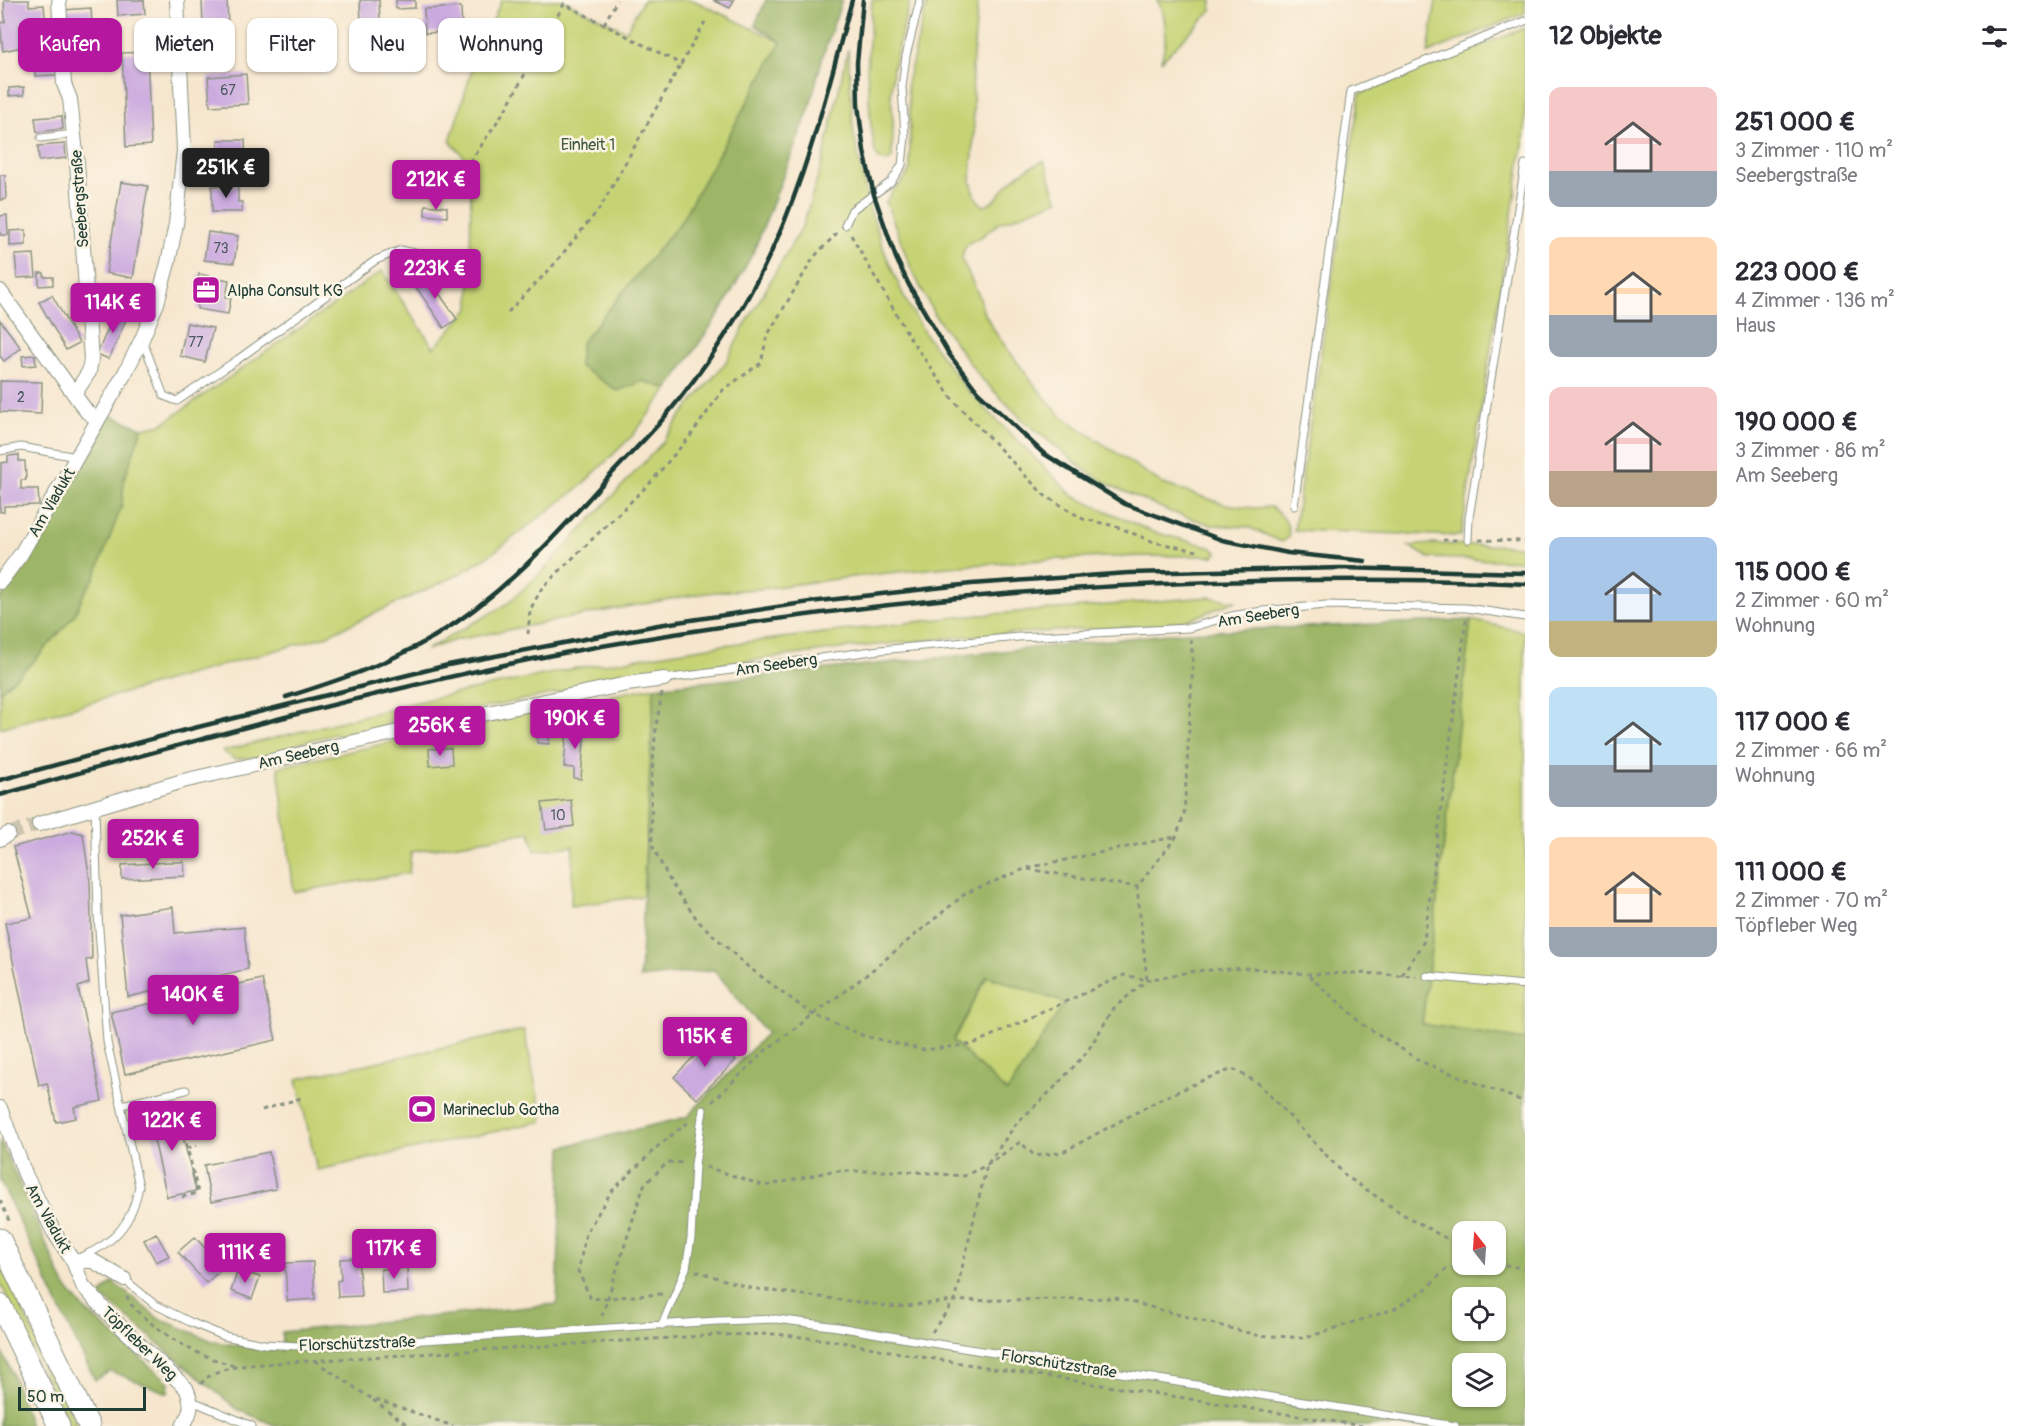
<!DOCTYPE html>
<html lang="de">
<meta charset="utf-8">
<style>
body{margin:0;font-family:Pangolin,sans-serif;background:#f2f2f3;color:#2b2b33;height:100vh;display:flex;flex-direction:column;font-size:22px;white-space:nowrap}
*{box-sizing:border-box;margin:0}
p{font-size:20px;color:#7c7c81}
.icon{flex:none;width:33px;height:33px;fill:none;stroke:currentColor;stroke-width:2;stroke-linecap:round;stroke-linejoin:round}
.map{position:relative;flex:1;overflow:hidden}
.sheet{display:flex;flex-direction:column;background:#fff;width:510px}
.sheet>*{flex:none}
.guide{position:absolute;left:18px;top:18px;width:570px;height:54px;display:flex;gap:12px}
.needle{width:39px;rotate:343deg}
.buttons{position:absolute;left:1452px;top:1221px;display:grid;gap:12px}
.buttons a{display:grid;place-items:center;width:54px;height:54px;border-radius:12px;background:#fff;box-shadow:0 2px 4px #0004;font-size:30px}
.scale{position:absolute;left:18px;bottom:15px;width:128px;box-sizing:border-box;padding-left:6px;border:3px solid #1f3d34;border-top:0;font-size:16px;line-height:21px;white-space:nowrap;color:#1f3d34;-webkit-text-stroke:4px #fcf5e5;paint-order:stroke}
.price{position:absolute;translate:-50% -51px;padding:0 14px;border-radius:6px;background:#b5179e;color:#fff;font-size:20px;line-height:39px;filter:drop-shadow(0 2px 3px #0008)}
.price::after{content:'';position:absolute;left:50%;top:36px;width:18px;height:14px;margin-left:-9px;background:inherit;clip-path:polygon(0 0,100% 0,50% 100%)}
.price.on{background:#222;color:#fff}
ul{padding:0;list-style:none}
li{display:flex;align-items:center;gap:18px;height:150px;padding:0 24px}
li span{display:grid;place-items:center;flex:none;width:168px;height:120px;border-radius:12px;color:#555}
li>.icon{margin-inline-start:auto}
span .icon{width:72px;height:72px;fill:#fffc;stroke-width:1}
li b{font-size:26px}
h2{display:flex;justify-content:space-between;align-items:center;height:72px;padding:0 24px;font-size:26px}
.tag{padding:0 21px;border-radius:12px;background:#fff;box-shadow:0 2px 4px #0004;font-size:21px;line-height:54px}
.tag.on{background:#b5179e;color:#fff}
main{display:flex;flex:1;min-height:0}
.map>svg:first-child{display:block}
.green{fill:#c6d375;stroke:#728854;stroke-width:1.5}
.forest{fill:#9cb566;stroke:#5e794d;stroke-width:1.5;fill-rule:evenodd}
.building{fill:#cbaadf}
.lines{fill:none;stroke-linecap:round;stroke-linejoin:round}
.minor-tunnel{stroke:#cbc4af;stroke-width:14;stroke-dasharray:14 7;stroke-linecap:butt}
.service-casing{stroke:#8a9281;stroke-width:9}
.minor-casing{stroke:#8a9281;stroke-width:16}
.primary-casing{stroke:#8a9281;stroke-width:23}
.path{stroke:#8a9281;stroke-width:3;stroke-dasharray:4.5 4.5;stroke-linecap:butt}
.service{stroke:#fff;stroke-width:7}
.minor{stroke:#fff;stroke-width:14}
.primary{stroke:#fff;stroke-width:21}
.rail{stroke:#1f3d34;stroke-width:4.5}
.labels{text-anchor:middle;stroke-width:5;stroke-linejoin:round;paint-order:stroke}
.number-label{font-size:14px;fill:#4a585f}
.park-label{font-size:16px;fill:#405b41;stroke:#fcf5e5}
.street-label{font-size:16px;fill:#1f3d34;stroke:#fcf5e5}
.poi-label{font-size:16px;fill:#1f3d34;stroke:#fcf5e5;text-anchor:start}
</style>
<main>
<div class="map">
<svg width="1525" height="1426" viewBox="0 0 1525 1426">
<rect width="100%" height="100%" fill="#fcf5e5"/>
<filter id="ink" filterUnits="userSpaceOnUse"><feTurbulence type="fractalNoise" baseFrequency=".0167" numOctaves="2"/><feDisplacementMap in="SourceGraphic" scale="12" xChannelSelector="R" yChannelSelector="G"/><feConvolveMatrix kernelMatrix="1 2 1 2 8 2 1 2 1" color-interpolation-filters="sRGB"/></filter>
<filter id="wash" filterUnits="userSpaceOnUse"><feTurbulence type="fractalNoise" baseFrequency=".008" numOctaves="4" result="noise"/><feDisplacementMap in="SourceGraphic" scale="24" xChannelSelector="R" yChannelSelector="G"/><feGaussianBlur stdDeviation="1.35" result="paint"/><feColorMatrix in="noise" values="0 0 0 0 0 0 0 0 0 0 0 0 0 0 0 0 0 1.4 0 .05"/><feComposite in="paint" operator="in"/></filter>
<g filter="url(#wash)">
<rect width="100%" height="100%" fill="#f6e6ce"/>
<path class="green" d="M 502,0 L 563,0 L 626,31 L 643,0 L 693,0 L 781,42 L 680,223 L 581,343 L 643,381 L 668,389 L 633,435 L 581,486 L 490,555 L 458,575 L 323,637 L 0,728 L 0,691 L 33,662 L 75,614 L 122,505 L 124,480 L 142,428 L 162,424 L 382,271 L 434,348 L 470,308 L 471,164 L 450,141 L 475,60 Z
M 872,0 L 910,0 L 893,67 L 891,96 L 893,122 L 892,158 L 886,162 L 880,160 L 875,153 L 871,127 L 867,70 Z
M 928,0 L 978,0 L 972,68 L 974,135 L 971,181 L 975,197 L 983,206 C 997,202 999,194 1008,184 C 1018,174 1031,166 1044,161 C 1051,174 1050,187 1059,200 L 999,223 L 981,237 L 968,243 L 963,252 L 962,260 L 980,298 L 983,311 L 997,335 L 1033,383 L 1060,415 L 1163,484 L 1224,504 L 1254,508 L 1271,507 C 1283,516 1289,522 1289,537 L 1282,542 L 1248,527 L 1212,525 L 1171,512 L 1116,488 L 1089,473 L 1025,422 L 979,376 L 934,314 L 911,268 L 886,202 L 892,192 L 904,180 L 910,169 L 910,116 L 907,83 Z
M 1157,0 L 1212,0 L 1211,11 L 1161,61 C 1167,43 1168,16 1157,0 Z
M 1436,0 L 1525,0 L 1525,13 L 1428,53 Z
M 1525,28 L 1525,132 L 1461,536 L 1294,530 L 1360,94 Z
M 848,49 L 853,129 L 869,207 L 885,253 L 905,299 L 925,334 L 966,389 L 1073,496 L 1153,532 L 1208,546 L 1217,552 L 1214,556 C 1065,554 916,567 768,588 C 745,591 722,590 700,594 C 618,607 537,625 455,640 L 426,650 L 507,604 L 544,570 L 661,444 L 681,416 L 726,362 L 745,325 L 803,225 L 823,161 Z
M 1432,544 L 1525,546 L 1525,561 L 1429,558 L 1409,546 Z
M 1209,597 L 1235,601 L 1194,618 L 1162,625 L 969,636 L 846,648 L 650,674 L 435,718 L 404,717 L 390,721 L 374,733 L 353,737 L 335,734 L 311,740 L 260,757 L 234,759 L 223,751 L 429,699 L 571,669 L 715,646 L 957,617 Z
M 1471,620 L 1525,632 L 1525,1040 L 1422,1025 Z
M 654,687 L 643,896 L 571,906 L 573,846 L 535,851 L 530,832 L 411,852 L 409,873 L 294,892 L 278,767 L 528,712 Z
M 987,976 L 1066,1003 L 1007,1093 L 953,1041 Z
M 524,1030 L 543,1121 L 317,1170 L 297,1079 Z
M 0,1263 L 77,1426 L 69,1426 L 0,1282 Z"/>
<path class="forest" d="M 766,0 L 842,0 L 823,55 L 809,110 L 754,251 L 721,311 L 668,389 L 643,381 L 618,391 L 579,366 L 581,343 L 680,223 L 781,42 L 755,25 Z
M 110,415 L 142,428 L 124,479 L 122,505 L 95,577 L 83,595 L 75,614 L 61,631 L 33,662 L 0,691 L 0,598 L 13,586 L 34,549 L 58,513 Z
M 1471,620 L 1422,1024 L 1525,1040 L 1525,1426 L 276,1426 L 237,1409 L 100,1295 L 113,1282 L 158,1318 L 215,1342 L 281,1351 L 282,1332 L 557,1304 L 562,1147 L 687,1117 L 767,1033 L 714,970 L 640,978 L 654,687 L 1187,632 ZM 987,976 L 1065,1003 L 1007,1092 L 953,1041 ZM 1462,1232 L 1496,1232 L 1496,1264 L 1462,1264 ZM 1462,1298 L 1496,1298 L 1496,1330 L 1462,1330 ZM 1462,1364 L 1496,1364 L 1496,1396 L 1462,1396 Z
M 0,1140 L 65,1286 L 86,1311 L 169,1382 L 168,1393 L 110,1371 L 95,1380 L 69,1328 L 0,1180 Z
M 0,1347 L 12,1373 L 30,1426 L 0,1426 Z"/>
<g id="blocks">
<path class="building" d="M 4,0 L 29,0 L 29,6 L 44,5 L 48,49 L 54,49 L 56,75 L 35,76 L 33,51 L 22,52 L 22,47 L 3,51 L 0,23 L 5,22 Z
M 117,0 L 144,0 L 145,14 L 118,16 Z
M 202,0 L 227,0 L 229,54 L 204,55 Z
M 360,0 L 379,0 L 380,21 L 361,22 Z
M 396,0 L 415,0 L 415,8 L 396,9 Z
M 713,0 L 734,0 L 730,8 Z
M 461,7 L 462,31 L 425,33 L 424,9 Z
M 91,8 L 94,55 L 78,56 L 77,45 L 66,46 L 65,33 L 76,32 L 76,25 L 64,26 L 63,10 Z
M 309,25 L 310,39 L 296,40 L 296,26 Z
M 147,52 L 151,145 L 126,147 L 122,53 Z
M 246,74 L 248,104 L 210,106 L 208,77 Z
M 24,87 L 24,95 L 9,96 L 9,88 Z
M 62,116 L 63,129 L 37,132 L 35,118 Z
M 218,140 L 245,140 L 246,164 L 218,165 Z
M 65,144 L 66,158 L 39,161 L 38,146 Z
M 0,175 L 5,175 L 6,199 L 0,200 Z
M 121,182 L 148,186 L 133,278 L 106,273 Z
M 212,186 L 238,186 L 238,202 L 242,202 L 242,212 L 212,212 Z
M 425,205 L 447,207 L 447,217 L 425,215 Z
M 7,215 L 8,235 L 0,235 L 0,216 Z
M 26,230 L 26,245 L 10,246 L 10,231 Z
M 208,232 L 238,236 L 234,263 L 204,260 Z
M 34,254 L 36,277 L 17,278 L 15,255 Z
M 39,273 L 44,273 L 44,277 L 53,277 L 53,285 L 39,286 Z
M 425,273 L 457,319 L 444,328 L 412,281 Z
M 199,274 L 229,280 L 226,297 L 231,298 L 228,314 L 197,309 L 200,292 L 196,291 Z
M 52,295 L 79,343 L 66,350 L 39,302 Z
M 117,308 L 129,313 L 109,359 L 97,354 Z
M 0,320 L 21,348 L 4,361 L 0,356 Z
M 187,323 L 213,328 L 205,362 L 180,356 Z
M 35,355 L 36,365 L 23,366 L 22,356 Z
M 0,381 L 42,382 L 41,414 L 0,412 Z
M 19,455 L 19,461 L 25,461 L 26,480 L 21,480 L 21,489 L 38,489 L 39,505 L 4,506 L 4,512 L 0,512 L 1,463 L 8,462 L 8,456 Z
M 537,727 L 550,728 L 549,744 L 537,743 Z
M 567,727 L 585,729 L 581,779 L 574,778 L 574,768 L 564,767 Z
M 451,748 L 452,764 L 430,766 L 429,749 Z
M 571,800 L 574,826 L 546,830 L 542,803 Z
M 73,831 L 83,834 L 90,882 L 92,959 L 86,960 L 89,983 L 78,987 L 102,1101 L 74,1107 L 76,1118 L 56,1122 L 47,1083 L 39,1085 L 5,923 L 32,918 L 13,847 Z
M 170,862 L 184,862 L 185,876 L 122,879 L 122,865 Z
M 173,907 L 175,933 L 244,927 L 248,969 L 128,997 L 120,915 Z
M 262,979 L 276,1040 L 125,1074 L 111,1012 Z
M 713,1037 L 736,1060 L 697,1099 L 674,1077 Z
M 176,1107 L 196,1191 L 167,1197 L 148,1113 Z
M 269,1152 L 276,1189 L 211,1202 L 204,1165 Z
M 156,1233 L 169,1256 L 156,1262 L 144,1240 Z
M 195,1237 L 223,1268 L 206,1283 L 178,1252 Z
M 358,1258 L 361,1296 L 338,1297 L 337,1281 L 341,1280 L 340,1259 Z
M 313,1262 L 315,1299 L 287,1301 L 285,1263 Z
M 407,1268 L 408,1292 L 382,1293 L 381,1269 Z
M 238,1270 L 260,1277 L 252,1299 L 231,1291 Z"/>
</g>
</g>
<g filter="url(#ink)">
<use href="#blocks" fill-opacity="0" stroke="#8a9281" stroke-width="1.5"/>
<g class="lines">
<path class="minor-tunnel" d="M 8,834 L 39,824"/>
<g class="service-casing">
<path id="service" d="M 41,138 L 74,134
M 845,225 L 852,210 L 891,182 L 902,165 L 905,137 L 902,87 L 906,56 L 920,0
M 142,339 L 164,396 L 177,401 L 237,360 L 376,260 L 401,250 L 437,258
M 0,451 L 21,447 L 77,457
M 1294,506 L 1351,91 L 1525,21
M 1468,540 L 1469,518 L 1525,164
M 664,679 L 880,650 L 1019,637 L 1189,628 L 1231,616 L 1263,611 L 1326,605 L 1467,608 L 1525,617
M 1427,976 L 1525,985
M 122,1105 L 186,1090
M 81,1257 C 116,1242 132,1223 139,1186 L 107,1042 L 98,915 L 95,807
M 124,1279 L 154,1304 L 190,1322 L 224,1336 L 264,1344 L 315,1347 L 717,1321 L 776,1319 L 838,1327 L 925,1342 L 1455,1426
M 662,1325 L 686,1268 L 691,1238 L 695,1164 L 703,1110
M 192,1401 L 252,1426"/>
</g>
<g class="minor-casing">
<path id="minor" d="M 59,2 L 64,84 L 70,99 L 77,163 L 91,359 L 89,372 L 75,393
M 0,291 L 87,412 L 97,419
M 0,582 L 21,554 L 125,373 L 142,339 L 157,303 L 168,263 L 176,224 L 184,150 L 177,0
M 39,824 L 183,781 L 420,727 L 627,684 L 664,679
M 0,839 L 8,834
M 0,1108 L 25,1174 L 54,1232 L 73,1261 L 83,1286 L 117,1323 L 186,1388 C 193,1404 192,1411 183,1426
M 73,1261 L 93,1261 L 124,1279"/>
</g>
<g class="primary-casing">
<path id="primary" d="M 0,1239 L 89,1426
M 0,1304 L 59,1426"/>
</g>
<path class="path" d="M 604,24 L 617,0
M 470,162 L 505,110 L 564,4 L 681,64 L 705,22
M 851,235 L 910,338 L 953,400 L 1044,495 L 1083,519 L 1115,526 L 1154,542 L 1197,551
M 508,312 L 551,268 L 600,208 L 681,64
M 1443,540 L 1457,540
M 1479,540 L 1525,541
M 528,634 L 530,610 L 542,588 L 650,483 L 691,435 L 723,390 L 761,363 L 767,336 L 814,257 L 838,232
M 662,693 L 656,726 L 651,784 L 652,845 L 671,883 L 699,922 L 747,966 L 812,1014 L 864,1036 L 924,1050 L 973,1044 L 1124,975 L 1147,980 L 1137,887 L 1176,837 L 1184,815 L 1193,662 L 1191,638
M 1028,869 L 1137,887
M 1402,975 L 1424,941 L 1466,620
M 1309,976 L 1364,1025 L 1422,1062 L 1525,1102
M 712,1102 L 766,1050 L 865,976 L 966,893 L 1027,868 L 1174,837
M 262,1110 L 301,1098
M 187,1148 L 197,1146
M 706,1167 L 765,1186 L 832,1171 L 904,1171 L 964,1176 L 987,1165 L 1020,1142 L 1035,1156 L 1063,1152 L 1161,1099 L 1208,1078 L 1233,1069 L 1258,1083 L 1346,1176 L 1404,1215 L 1462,1247
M 182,1197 L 198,1193 L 179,1113 L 190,1110
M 0,1200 L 10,1223
M 1496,1263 L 1525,1269
M 696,1271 L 750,1288 L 896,1307 L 954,1301 L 1116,1298 L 1256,1335 L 1305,1338 L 1394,1309 L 1426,1289 L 1446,1269 L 1473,1264
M 662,1294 L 591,1299 L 578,1271 L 586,1233 L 611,1192 L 658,1146 L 691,1120
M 127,1296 C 129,1311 175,1341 190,1349 C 204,1356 219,1361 234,1366
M 602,1316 L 644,1185 L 668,1162 L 685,1163
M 932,1332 L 954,1301 L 987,1165 L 1016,1124 L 1054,1088 L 1087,1052 L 1114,1008 L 1147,980 L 1195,971 L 1250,968 L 1308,974 L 1358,973 L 1416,976
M 315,1361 L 369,1397 L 453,1426
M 201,1384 C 213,1365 254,1365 275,1363 L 717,1335 L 775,1334 L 836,1341 L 922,1357 L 1363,1426
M 373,1400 L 409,1426"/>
<use href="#service" class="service"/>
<use href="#minor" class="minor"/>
<use href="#primary" class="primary"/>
<path class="rail" d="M 863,0 L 857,63 L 858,105 L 864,151 L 874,195 L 896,258 L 909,285 L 949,354 L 978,392 L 1043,453 L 1125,504 L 1222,540 L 1288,553 L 1365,561
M 286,697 C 337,681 388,664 435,636 C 502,596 553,539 605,481 C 624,460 645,440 663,419 C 707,367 745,309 773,248 C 809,169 829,84 852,0
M 0,780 L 170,734 L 448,665 L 658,625 L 810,602 L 971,584 L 1129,573 L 1342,568 L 1525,573
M 0,795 C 167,748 335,701 504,665 C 578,649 652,637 727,626 C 888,602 1050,587 1214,582 C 1317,579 1422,578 1525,584"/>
</g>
</g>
<defs>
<g id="office-square" transform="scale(1.5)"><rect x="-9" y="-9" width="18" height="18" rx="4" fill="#b5179e" stroke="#fcf5e5"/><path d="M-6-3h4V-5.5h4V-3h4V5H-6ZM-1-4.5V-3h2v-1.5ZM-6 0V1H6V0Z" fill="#fff"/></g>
<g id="stadium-square" transform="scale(1.5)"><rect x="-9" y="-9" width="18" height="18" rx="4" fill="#b5179e" stroke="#fcf5e5"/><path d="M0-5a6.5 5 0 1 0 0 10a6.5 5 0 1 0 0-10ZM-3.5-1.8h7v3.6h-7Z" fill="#fff"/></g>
</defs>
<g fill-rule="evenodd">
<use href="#office-square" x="206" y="290"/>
<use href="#stadium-square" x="422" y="1109"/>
</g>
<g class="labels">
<g class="number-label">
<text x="228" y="95">67</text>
<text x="221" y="253">73</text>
<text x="196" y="347">77</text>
<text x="21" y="402">2</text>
<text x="558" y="820">10</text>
</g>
<g class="park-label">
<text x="588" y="150">Einheit 1</text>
</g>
<g class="street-label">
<text transform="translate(79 199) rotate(-94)" y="6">Seebergstraße</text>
<text transform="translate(51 502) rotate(-60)" y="6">Am Viadukt</text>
<text transform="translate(1258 615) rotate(-9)" y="6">Am Seeberg</text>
<text transform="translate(776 664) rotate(-8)" y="6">Am Seeberg</text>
<text transform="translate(298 754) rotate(-13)" y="6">Am Seeberg</text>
<text transform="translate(49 1218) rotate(61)" y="6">Am Viadukt</text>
<text transform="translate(140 1343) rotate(44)" y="6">Töpfleber Weg</text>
<text transform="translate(357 1343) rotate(-2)" y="6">Florschützstraße</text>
<text transform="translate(1059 1363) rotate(9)" y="6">Florschützstraße</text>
</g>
<g class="poi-label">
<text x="227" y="296">Alpha Consult KG</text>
<text x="443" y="1115">Marineclub Gotha</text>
</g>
</g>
</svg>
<div class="buttons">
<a><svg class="needle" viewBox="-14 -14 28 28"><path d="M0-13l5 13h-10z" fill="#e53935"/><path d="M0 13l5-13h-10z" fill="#7c7c81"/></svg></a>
<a><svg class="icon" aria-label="locate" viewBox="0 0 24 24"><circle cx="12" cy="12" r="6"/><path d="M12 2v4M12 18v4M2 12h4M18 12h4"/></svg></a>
<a><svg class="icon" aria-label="layers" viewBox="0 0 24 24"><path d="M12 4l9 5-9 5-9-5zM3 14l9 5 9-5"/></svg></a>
</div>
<div class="scale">50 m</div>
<b class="price on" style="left:226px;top:199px">251K €</b>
<b class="price" style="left:436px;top:211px">212K €</b>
<b class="price" style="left:435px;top:300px">223K €</b>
<b class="price" style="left:113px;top:334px">114K €</b>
<b class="price" style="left:575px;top:750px">190K €</b>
<b class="price" style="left:440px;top:757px">256K €</b>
<b class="price" style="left:153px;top:870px">252K €</b>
<b class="price" style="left:193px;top:1026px">140K €</b>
<b class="price" style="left:705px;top:1068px">115K €</b>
<b class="price" style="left:172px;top:1152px">122K €</b>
<b class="price" style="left:394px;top:1280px">117K €</b>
<b class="price" style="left:245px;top:1284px">111K €</b>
<div class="guide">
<a class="tag on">Kaufen</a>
<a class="tag">Mieten</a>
<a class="tag">Filter</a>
<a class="tag">Neu</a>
<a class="tag">Wohnung</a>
</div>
</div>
<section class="sheet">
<h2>12 Objekte<svg class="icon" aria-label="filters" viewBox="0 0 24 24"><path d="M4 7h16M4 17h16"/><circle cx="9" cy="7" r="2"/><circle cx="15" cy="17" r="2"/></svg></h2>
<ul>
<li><span style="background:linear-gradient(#f6c9c9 70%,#9aa5b1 0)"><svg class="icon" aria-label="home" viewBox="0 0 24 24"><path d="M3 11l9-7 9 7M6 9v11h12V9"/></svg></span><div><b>251 000 €</b><p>3 Zimmer · 110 m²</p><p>Seebergstraße</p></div></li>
<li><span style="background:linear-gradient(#ffd9b3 65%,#9aa5b1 0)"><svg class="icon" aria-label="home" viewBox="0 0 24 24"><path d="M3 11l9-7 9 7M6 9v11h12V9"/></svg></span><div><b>223 000 €</b><p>4 Zimmer · 136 m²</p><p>Haus</p></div></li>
<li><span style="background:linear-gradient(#f6c9c9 70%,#b9a48a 0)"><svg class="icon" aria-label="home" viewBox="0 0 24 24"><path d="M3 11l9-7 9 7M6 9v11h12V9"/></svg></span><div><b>190 000 €</b><p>3 Zimmer · 86 m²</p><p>Am Seeberg</p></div></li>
<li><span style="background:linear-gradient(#a9c7e8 70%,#c2b280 0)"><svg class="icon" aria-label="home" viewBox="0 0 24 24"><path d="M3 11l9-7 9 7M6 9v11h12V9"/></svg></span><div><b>115 000 €</b><p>2 Zimmer · 60 m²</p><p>Wohnung</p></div></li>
<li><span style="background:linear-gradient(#bfe0f5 65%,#9aa5b1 0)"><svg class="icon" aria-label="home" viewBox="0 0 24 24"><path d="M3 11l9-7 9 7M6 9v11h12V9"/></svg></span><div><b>117 000 €</b><p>2 Zimmer · 66 m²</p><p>Wohnung</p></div></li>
<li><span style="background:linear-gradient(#ffd9b3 75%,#9aa5b1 0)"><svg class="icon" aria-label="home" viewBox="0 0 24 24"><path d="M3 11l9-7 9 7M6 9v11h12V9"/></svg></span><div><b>111 000 €</b><p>2 Zimmer · 70 m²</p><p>Töpfleber Weg</p></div></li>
</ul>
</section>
</main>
